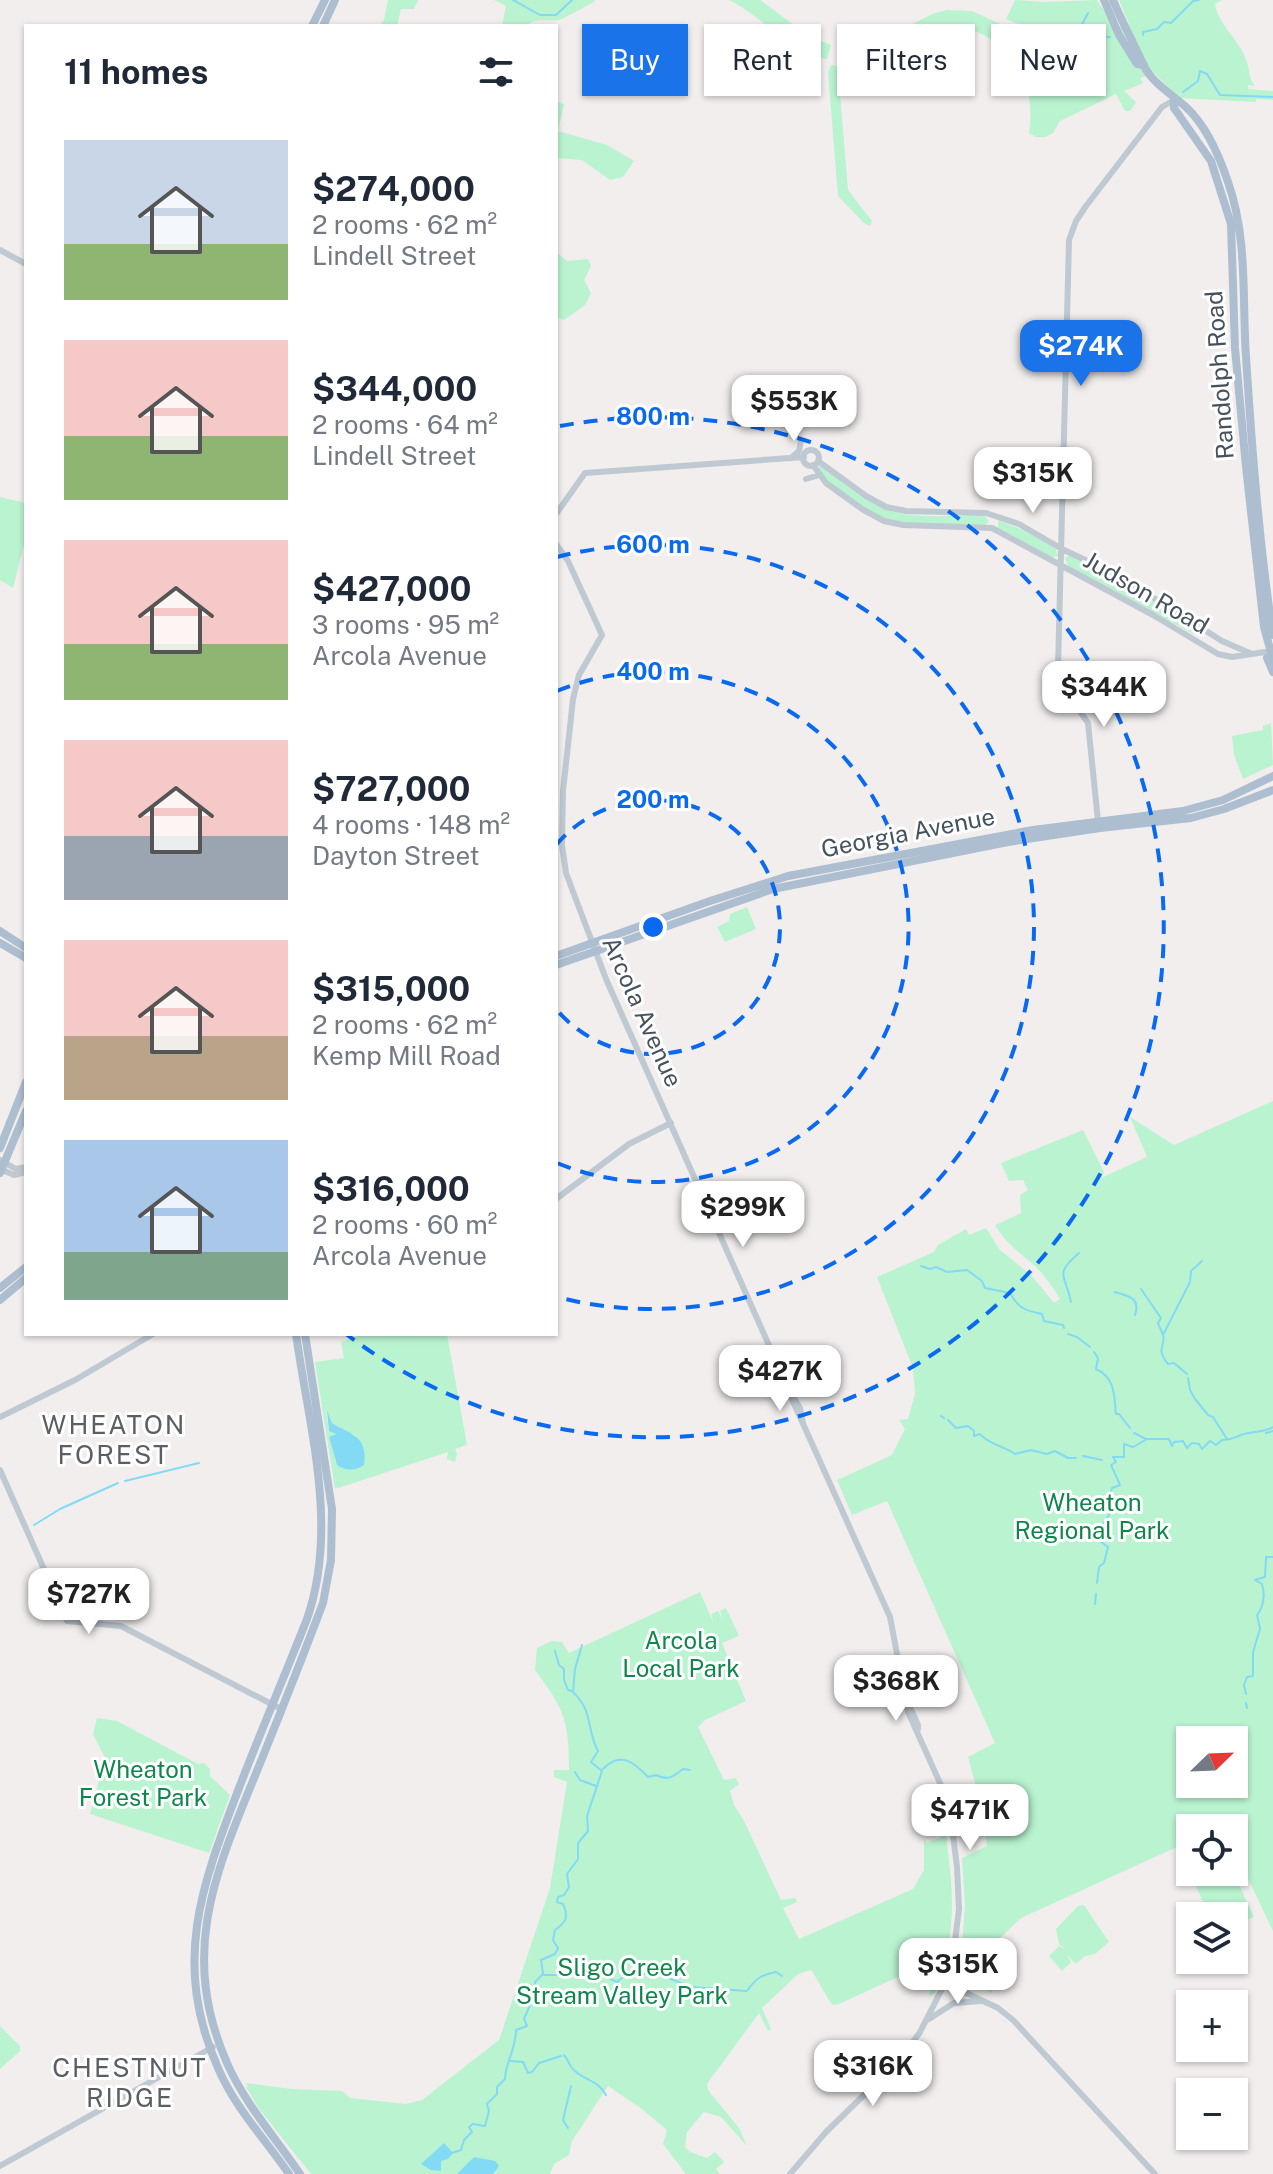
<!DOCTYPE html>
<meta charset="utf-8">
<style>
body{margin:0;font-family:"Public Sans",sans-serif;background:#f2f2f3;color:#1f2937;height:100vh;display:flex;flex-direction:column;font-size:30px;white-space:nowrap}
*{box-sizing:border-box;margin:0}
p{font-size:26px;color:#747a83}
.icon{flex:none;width:44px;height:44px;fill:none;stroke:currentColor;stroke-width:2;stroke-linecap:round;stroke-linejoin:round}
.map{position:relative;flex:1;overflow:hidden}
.drawer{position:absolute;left:24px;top:24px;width:534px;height:1312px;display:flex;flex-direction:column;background:#fff;border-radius:0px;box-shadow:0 2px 6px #0004}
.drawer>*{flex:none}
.hud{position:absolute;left:582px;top:24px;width:570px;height:72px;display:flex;gap:16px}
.needle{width:52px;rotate:67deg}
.buttons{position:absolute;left:1176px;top:1726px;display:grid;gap:16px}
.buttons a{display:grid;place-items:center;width:72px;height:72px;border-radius:0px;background:#fff;box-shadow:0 2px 6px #0004;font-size:40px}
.price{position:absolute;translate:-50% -68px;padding:0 18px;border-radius:16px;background:#fff;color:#222;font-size:26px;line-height:52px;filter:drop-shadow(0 2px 4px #0008)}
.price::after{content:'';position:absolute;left:50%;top:48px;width:24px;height:18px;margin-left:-12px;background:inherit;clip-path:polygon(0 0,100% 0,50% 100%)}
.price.selected{background:#1a73e8;color:#fff}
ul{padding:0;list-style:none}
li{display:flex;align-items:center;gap:24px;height:200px;padding:0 40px}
li span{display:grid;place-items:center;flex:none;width:224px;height:160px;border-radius:0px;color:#555}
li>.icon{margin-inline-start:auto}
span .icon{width:96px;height:96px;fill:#fffc;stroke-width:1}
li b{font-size:34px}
h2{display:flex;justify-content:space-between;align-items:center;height:96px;padding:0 40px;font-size:34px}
.tag{padding:0 28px;border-radius:0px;background:#fff;box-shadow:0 2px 6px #0004;font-size:28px;line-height:72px}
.tag.selected{background:#1a73e8;color:#fff}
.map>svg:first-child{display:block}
.green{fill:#b9f3d0;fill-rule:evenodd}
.water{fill:#82daf4}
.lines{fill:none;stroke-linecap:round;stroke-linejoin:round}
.stream{stroke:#82daf4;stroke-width:2}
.tertiary{stroke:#bec9d2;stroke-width:6}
.primary{stroke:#acbed0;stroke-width:8}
.ring{fill:none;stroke:#096af1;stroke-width:4;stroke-dasharray:14 10}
.labels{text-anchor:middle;stroke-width:6;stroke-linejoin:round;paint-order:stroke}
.street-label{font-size:24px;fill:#45525e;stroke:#fff}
.park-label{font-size:24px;fill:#0f864c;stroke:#fff}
.neighbourhood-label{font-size:26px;letter-spacing:2px;fill:#5b5f64;stroke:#fff}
.centre{fill:#096af1;stroke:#fff;stroke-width:4}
.ring-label{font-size:24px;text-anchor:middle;font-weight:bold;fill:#096af1;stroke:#fff;stroke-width:6;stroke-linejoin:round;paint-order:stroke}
</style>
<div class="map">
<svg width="1273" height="2174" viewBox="0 0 1273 2174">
<rect width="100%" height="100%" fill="#f2eeee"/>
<path class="green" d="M 388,0 L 418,0 L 414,9 L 401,9 L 397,26 L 379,26 L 384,20 Z
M 494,0 L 595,0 L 595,1 C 590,4 564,19 559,20 C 547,22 535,17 527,26 L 502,26 L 506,6 Z
M 729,0 L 760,0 L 809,36 L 831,45 L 827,59 C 794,57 760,14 729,0 Z
M 1015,0 L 1045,2 L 1097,0 L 1116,28 L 1129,24 L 1119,0 L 1222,0 L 1215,4 C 1218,25 1240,40 1247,62 C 1250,72 1248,77 1255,86 L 1248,85 L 1248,89 L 1273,91 L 1273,100 L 1256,99 L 1256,102 L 1179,98 L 1154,73 L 1140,78 L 1143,83 L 1124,91 L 1136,102 L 1130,111 L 1125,111 L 1116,94 L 1060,121 L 1053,133 L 1045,137 L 1036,137 L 1029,133 C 1034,106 1024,80 1026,53 C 1027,43 1030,37 1026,27 L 1006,19 Z
M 947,10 L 972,11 L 1022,34 L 1022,48 C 998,51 978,24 953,26 C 913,29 887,70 841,61 L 841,47 L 878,42 L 932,14 Z
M 831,65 L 836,66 L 838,70 L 848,190 L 872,221 L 870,226 L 864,223 L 838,196 L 828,72 Z
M 556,102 L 564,104 L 558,131 L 607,145 L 634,161 L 623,177 L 610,180 L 582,160 L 556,158 Z
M 556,252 L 567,261 L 588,259 L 591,266 L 584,280 L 591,293 L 585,305 L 564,320 L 556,317 Z
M 820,466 C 839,479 857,496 878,506 C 908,521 951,515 984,515 L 989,522 L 983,526 C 958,525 918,528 894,522 C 865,515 835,491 817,468 Z
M 0,497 L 26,503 L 26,537 L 13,588 L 0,580 Z
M 998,520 L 1028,532 L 1056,549 L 1058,556 L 1052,557 L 998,529 Z
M 1070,555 L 1161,605 L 1196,628 L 1195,635 L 1069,567 L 1065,558 Z
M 1271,723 L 1273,765 L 1243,779 L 1234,755 L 1232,736 L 1263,730 L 1263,726 Z
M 747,907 L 756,929 L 725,942 L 717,927 L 729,921 L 730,914 Z
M 1273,1101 L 1273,1931 L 1234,1849 L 1234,1828 L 1190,1828 L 1190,1841 L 1021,1918 L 976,1961 L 997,1982 L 991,1993 L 960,1976 L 965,1905 L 962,1858 L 987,1846 L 983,1815 L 1004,1809 L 999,1800 L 981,1805 L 968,1757 L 995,1743 L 887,1501 L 852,1515 L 837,1480 L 892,1455 L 905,1429 L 899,1420 L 908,1419 L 915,1394 L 913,1368 L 877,1277 L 934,1252 L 938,1245 L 966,1229 L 969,1235 L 986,1228 L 999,1249 L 1031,1275 L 1054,1303 L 1060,1299 C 1053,1288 1046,1277 1036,1267 C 1021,1253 1006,1244 995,1225 L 1021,1213 L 1020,1195 L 1028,1190 L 1023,1180 L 1009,1181 L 1001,1163 L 1083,1130 L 1104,1172 L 1101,1178 L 1147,1157 L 1130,1117 L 1174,1145 ZM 1190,1740 L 1234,1740 L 1234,1784 L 1190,1784 Z
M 364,1334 L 447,1334 L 467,1445 L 455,1449 L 457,1454 L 455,1462 L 447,1459 L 448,1452 L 335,1489 L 315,1362 L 344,1358 L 341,1342 ZM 326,1412 L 332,1423 L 356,1436 L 358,1439 L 337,1465 L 329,1437 L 336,1434 L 329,1431 Z
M 700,1592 L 714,1624 L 711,1614 L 718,1611 L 723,1620 L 720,1611 L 726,1608 L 739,1636 L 722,1643 L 746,1701 L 705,1720 L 698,1727 L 724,1780 L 736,1778 L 739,1784 L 730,1791 L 734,1805 L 745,1823 L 781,1900 L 795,1898 L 797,1902 L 783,1908 L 799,1939 L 913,1889 L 924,1870 L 924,1839 L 927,1843 L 946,1835 C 954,1898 957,1932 935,1993 L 929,1996 L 937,1966 L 935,1960 L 839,2004 L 833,2005 C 828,2001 818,1979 811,1970 L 798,1974 L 762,2008 L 771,2029 L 768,2031 L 759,2013 L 707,2084 L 708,2090 L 739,2128 L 747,2146 L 721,2117 L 704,2112 L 687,2132 L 685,2147 L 690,2152 L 707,2158 L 715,2152 L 724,2162 L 716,2169 L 720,2174 L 686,2174 L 663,2144 L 667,2130 L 642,2109 L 608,2086 L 572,2141 L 569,2155 L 554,2164 L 550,2174 L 311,2174 L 260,2110 L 246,2087 L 248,2087 L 246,2083 L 291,2089 L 342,2091 L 350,2098 L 406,2104 L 422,2100 L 499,2040 L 550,1888 L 567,1782 L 554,1777 L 554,1770 L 569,1770 C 569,1720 564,1709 535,1670 L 537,1648 L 552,1641 L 562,1642 L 569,1653 Z
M 97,1718 L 117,1721 L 198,1764 L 204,1763 L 210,1769 L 210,1776 L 230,1795 L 209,1853 L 90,1814 L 105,1758 L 93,1734 Z
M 1202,1872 L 1233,1872 L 1254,1917 L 1234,1925 L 1234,1916 L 1209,1916 L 1192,1877 Z
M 1084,1905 L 1109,1942 L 1095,1954 L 1085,1956 L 1076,1964 L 1066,1954 L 1071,1962 L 1062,1971 L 1049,1956 L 1059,1946 L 1065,1949 L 1059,1944 L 1056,1929 L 1078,1906 Z
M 0,2026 L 20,2046 L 20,2051 L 0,2069 Z"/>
<path class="water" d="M 327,1411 L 332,1423 C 352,1435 368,1436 364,1465 C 355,1471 346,1471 337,1465 L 329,1437 L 336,1434 L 329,1431 Z
M 444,2143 L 453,2153 L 448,2159 L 441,2161 L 441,2171 L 431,2170 L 421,2164 Z
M 474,2157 L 495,2161 L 499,2166 L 493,2174 L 457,2174 Z"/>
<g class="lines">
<path class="stream" d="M 513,0 L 540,15 L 556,15 L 572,0
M 1143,35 L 1143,32 L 1157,29 L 1164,22 L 1171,23 L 1193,1 L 1199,0
M 1080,40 L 1080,28 L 1088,13
M 1032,47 L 1048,43 C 1062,49 1075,40 1089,37 C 1097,36 1103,37 1110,37
M 1183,92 L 1198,81 L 1200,71 L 1207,74 L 1220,95 L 1273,97
M 921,1266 L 930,1269 L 936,1267 L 947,1272 L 967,1270 L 982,1281 L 985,1288 L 1010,1293 C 1018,1308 1026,1311 1042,1314 L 1044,1321 L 1063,1325 L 1064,1328
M 1141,1289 L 1161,1318 L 1158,1323 C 1159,1327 1162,1331 1163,1335 C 1166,1347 1155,1348 1168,1364 L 1174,1363 L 1187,1374
M 1115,1292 C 1127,1296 1141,1297 1135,1315
M 1071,1302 C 1066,1275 1053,1275 1079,1253
M 1164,1333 L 1190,1282 L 1191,1271 L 1202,1261
M 1068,1334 L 1077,1337 L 1090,1347
M 1094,1352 L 1098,1358 L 1096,1369 C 1116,1378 1114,1397 1116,1414 L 1119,1414 L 1130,1428
M 1188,1378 L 1190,1390 L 1195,1399 L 1208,1415 L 1213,1417 L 1227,1439
M 941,1416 L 944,1418
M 948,1420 L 956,1428 L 968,1426 L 974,1431 L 974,1436 L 980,1434 C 988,1444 1004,1446 1015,1454 L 1031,1450 L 1047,1454 L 1055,1451 L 1068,1458 L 1076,1458
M 1134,1433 L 1146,1439
M 1266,1433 L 1273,1431
M 1083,1456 L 1102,1460
M 125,1481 L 199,1463
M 34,1525 L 60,1509 L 118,1483
M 1097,1583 L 1099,1567 L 1104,1563 L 1108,1547 L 1100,1541 L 1098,1532 L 1109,1515 L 1108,1501 L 1112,1488 L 1120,1485 L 1111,1465 L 1116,1462 L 1113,1457 L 1124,1457 L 1124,1444 L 1133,1447 L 1147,1439 L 1169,1439 L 1172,1446 L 1174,1442 L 1183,1441 L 1187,1448 L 1192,1443 L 1199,1444 L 1202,1449 L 1210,1441 L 1216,1445 L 1222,1440 C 1232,1440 1233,1438 1241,1435 C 1252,1431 1263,1433 1273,1427
M 1095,1604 L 1096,1594
M 555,1651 L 559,1665 L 564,1669 L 564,1680 L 568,1690 L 572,1691
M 1246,1694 L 1244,1685 L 1247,1677 L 1253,1676 L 1253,1652 L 1260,1629 L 1257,1615 C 1264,1606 1265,1595 1262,1584 L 1255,1580 L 1265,1577 L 1266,1557 L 1273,1557
M 1246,1703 L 1247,1708
M 603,1769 C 620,1751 634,1762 648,1777 L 656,1775 C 669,1781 672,1777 683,1769 L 690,1770
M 575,1772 L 580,1780 L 596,1786
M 544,1975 L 563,1975
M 566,1975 L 602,1975 L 617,1982 L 629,1972 L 639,1970 L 642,1974 L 658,1974 L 691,1987 L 747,1991 C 756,1978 761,1975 776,1972 L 782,1976
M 564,2055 C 569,2060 569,2067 575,2071 C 586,2081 598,2080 606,2095
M 511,2061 L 523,2062 L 528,2073 L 532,2072 L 539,2063 L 561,2056
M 568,2128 L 563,2120 L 571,2086
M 452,2153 L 461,2150 L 464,2140 L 472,2132 L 469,2127 L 473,2124 L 485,2126 L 489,2111 L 487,2104 L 497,2094 L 497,2087 L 505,2079 C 505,2064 516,2049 516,2030 L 527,2026 L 524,2019 L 536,1991 L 535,1982 L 543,1974 L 541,1960 L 555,1954 L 558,1948 L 553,1940 L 555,1930 C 566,1922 569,1918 563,1904 L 557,1902 L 558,1897 L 564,1895 L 569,1887 L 567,1874 L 578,1859 L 578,1843 L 588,1831 L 587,1816 L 602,1771 L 591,1762 L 598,1751 C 586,1729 594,1712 573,1692 L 575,1669 L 582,1645"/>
<path class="tertiary" d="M 0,250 L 26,264
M803 458a8 8 0 1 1 16 0a8 8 0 1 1-16 0Z
M 791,458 L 799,451 L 801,441
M 818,461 L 866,496 L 886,507 L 906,511 L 986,513 L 1019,524 L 1062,549 L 1119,576 L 1222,641 L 1252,654
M 813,465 L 826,483 L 862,509 L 884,521 L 903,525 L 992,528 L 1153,615 L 1218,654 L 1232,657 L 1265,652
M 806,479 L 819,475
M 556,514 L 585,473 L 804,457
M 556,544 L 568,561 L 602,635 L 579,675 L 573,699 L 563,791 L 562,845 L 566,873 L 606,979 L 788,1388 L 800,1408 L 803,1423
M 1098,821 L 1088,723 L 1062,685 L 1058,668 L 1069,240 L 1076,221 L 1086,206 L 1162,107 L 1174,100
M 0,1160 L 16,1169 L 26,1167
M 0,1169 L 14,1175 L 26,1172
M 556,1199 L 629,1144 L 671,1123
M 0,1417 L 75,1380 L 153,1334
M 0,1470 L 67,1621 L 121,1626 L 281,1709
M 908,1703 L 918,1725 L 918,1729
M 945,1983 L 998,2008 L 1013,2020 L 1155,2174
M 929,2019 L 954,2003 L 981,2001
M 0,2166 L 213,2047
M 790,2174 L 826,2132 L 901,2059 L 920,2032 L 945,1983 L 955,1941 L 959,1909 L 957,1867 L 949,1803 L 908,1712 L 890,1617 L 791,1397"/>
<path class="primary" d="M 1104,0 L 1119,35 L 1137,64 L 1144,65
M 1113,0 C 1122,22 1134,44 1144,66 C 1153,84 1173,95 1187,108 C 1206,126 1220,158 1228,182 C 1248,239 1242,297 1246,357 C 1252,449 1259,543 1273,635
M 312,26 L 325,0
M 323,26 L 335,0
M 1174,100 L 1174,108 L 1211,161 L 1231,224 L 1235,348 L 1246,467 L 1264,627 L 1273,660
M 1267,658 L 1273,672
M 0,931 L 26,948
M 0,943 L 26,958
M 556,956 L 710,901 L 788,876 L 1033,830 L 1183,811 L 1223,800 L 1273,776
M 556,965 L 773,889 L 1008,842 L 1100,828 L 1191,818 L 1224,809 L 1273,790
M 0,1148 L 26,1082
M 0,1173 L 26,1111
M 0,1288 L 26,1267
M 0,1300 L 26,1278
M 289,2174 C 265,2139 235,2108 218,2068 C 172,1963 201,1887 239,1788 C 261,1731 285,1675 307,1619 C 339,1526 309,1428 296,1334
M 300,2174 C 275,2137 245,2104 227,2063 C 177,1949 218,1867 261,1761 C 282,1709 303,1656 323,1603 L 331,1560 L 332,1509 L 305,1334"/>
</g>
<g class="ring">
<path d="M556 845A127 127 0 1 1 556 1009"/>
<path d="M557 691A255 255 0 1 1 557 1163"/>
<path d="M557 557A382 382 0 1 1 557 1297"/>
<path d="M560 426A510 510 0 1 1 346 1334"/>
</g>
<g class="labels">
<g class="street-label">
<text transform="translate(1220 375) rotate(-94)" y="8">Randolph Road</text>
<text transform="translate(1146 593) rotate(30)" y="8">Judson Road</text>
<text transform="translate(908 833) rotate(-11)" y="8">Georgia Avenue</text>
<text transform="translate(642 1012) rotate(66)" y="8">Arcola Avenue</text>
</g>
<g class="park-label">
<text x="1092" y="1511">Wheaton<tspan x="1092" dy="28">Regional Park</tspan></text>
<text x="681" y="1649">Arcola<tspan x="681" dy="28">Local Park</tspan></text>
<text x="143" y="1778">Wheaton<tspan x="143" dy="28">Forest Park</tspan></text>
<text x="622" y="1976">Sligo Creek<tspan x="622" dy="28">Stream Valley Park</tspan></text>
</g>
<g class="neighbourhood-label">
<text x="114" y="1434">WHEATON<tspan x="114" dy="30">FOREST</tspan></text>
<text x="130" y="2077">CHESTNUT<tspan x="130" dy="30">RIDGE</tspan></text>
</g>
</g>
<circle cx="653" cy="927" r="12" class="centre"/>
<g class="ring-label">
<text x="653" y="425">800 m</text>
<text x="653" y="553">600 m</text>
<text x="653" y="680">400 m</text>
<text x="653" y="808">200 m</text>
</g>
</svg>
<div class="buttons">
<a><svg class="needle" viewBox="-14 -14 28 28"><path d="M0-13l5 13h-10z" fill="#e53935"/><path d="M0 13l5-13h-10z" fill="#747a83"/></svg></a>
<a><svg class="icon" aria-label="locate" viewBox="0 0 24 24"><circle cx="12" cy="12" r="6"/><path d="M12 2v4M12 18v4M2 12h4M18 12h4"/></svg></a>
<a><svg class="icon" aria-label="layers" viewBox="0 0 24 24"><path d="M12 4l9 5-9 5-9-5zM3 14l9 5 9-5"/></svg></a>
<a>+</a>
<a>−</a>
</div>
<b class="price selected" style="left:1081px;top:388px">$274K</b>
<b class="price" style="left:794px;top:443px">$553K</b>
<b class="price" style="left:1033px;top:515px">$315K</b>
<b class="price" style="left:1104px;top:729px">$344K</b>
<b class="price" style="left:743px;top:1249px">$299K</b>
<b class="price" style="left:780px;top:1413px">$427K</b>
<b class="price" style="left:89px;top:1636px">$727K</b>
<b class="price" style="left:896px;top:1723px">$368K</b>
<b class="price" style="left:970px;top:1852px">$471K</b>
<b class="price" style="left:958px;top:2006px">$315K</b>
<b class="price" style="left:873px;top:2108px">$316K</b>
<div class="hud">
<a class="tag selected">Buy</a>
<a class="tag">Rent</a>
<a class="tag">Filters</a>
<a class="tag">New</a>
</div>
<section class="drawer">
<h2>11 homes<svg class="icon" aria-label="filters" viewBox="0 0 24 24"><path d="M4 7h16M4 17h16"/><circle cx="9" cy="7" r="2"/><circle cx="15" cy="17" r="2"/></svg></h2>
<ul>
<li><span style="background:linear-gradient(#c9d6e8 65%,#8fb573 0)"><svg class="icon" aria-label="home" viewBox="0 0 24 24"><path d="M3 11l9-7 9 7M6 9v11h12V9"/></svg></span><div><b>$274,000</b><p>2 rooms · 62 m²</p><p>Lindell Street</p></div></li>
<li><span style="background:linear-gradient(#f6c9c9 60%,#8fb573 0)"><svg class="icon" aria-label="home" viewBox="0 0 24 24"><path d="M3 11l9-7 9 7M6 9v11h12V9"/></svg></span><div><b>$344,000</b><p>2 rooms · 64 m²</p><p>Lindell Street</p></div></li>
<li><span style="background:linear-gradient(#f6c9c9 65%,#8fb573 0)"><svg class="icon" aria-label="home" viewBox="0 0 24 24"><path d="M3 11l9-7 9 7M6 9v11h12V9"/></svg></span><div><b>$427,000</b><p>3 rooms · 95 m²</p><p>Arcola Avenue</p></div></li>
<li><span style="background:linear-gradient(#f6c9c9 60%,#9aa5b1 0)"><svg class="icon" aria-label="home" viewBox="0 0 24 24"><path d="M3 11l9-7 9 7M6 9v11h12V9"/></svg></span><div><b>$727,000</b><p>4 rooms · 148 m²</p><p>Dayton Street</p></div></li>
<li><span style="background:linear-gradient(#f6c9c9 60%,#b9a48a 0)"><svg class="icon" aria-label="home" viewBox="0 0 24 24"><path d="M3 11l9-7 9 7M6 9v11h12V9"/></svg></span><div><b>$315,000</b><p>2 rooms · 62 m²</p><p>Kemp Mill Road</p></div></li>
<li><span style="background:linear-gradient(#a9c7e8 70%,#7fa58c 0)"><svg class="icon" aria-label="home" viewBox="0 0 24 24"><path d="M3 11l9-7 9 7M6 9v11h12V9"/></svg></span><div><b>$316,000</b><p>2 rooms · 60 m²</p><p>Arcola Avenue</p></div></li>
</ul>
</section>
</div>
